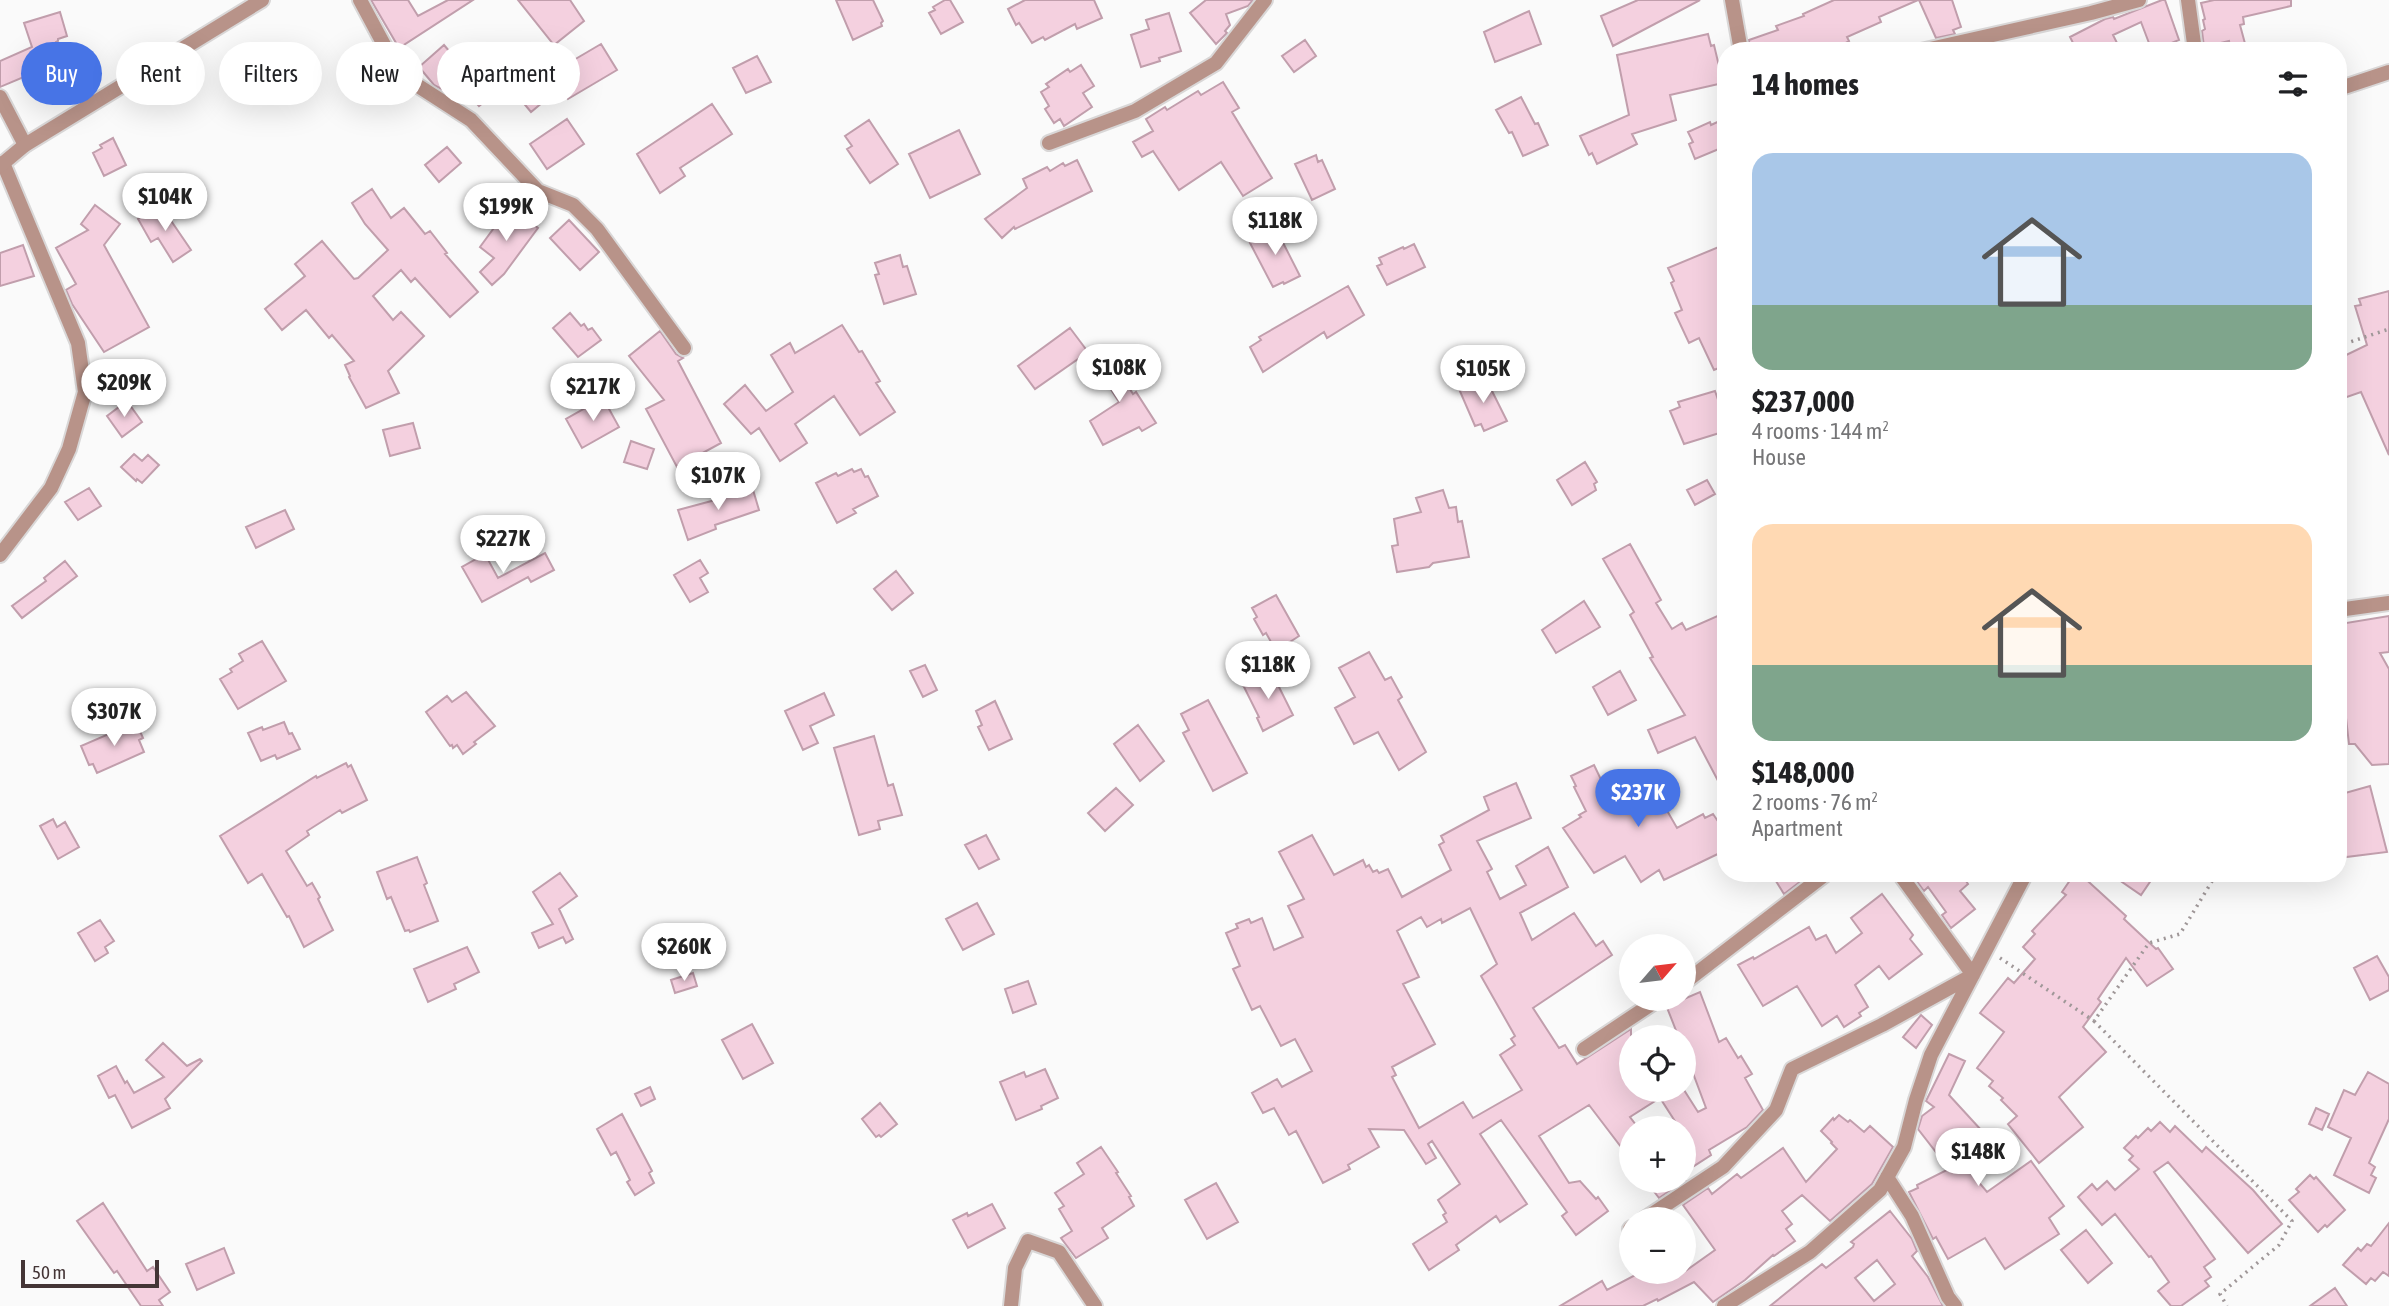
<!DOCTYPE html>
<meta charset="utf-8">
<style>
body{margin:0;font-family:"Asap Condensed",sans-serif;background:#f6f6f6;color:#202124;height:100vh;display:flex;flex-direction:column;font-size:26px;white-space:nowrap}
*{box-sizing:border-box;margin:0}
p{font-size:23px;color:#757577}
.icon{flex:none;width:38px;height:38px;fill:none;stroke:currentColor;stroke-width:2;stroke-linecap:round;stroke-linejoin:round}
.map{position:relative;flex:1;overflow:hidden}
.side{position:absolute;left:1717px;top:42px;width:630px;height:840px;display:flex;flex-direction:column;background:#fff;border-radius:28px;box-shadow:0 7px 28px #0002}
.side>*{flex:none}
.banner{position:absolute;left:21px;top:42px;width:665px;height:63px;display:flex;gap:14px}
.needle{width:46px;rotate:62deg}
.buttons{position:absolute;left:1619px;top:934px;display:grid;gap:14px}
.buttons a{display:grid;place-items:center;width:77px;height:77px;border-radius:50%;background:#fff;box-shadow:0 7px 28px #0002;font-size:35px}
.scale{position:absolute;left:21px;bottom:18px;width:138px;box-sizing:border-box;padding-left:7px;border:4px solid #443536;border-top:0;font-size:19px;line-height:24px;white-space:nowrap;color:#443536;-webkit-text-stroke:5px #fafafa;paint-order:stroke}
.price{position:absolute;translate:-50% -60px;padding:0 16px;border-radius:24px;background:#fff;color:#222;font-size:23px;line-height:46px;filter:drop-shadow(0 2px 4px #0008)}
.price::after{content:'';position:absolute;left:50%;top:42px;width:21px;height:16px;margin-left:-10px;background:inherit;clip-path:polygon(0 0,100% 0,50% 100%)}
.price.selected{background:#4774e6;color:#fff}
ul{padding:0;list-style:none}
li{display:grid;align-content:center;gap:14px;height:371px;padding:0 35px}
li span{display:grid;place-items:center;height:217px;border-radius:21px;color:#555}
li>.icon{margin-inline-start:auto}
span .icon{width:126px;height:126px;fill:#fffc;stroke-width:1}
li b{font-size:30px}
h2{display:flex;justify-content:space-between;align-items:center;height:84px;padding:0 35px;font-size:30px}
.chip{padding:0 24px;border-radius:32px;background:#fff;box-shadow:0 7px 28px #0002;font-size:24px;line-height:63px}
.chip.selected{background:#4774e6;color:#fff}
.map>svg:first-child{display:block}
.building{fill:#f4d0df;stroke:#c19eac;stroke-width:2;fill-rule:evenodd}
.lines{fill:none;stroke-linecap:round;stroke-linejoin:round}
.minor-casing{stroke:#d9d7d7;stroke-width:18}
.tertiary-casing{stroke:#d9d7d7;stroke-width:18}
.path{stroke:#9f9798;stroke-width:3.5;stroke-dasharray:2 5;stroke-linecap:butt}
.minor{stroke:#b89389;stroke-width:14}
.tertiary{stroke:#b89389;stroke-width:14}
</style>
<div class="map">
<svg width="2389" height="1306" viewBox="0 0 2389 1306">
<rect width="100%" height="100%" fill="#fafafa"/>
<path class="building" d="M 371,0 L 408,0 L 418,16 L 448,0 L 473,0 L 399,48 Z
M 518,0 L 570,0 L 584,21 L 554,45 Z
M 836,0 L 873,0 L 883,21 L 881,23 L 882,26 L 853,40 Z
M 945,0 L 950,0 L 963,22 L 941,34 L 929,13 L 935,10 L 933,7 Z
M 1025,0 L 1094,0 L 1102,18 L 1077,29 L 1075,24 L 1045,40 L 1043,37 L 1032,43 L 1019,23 L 1016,25 L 1008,9 Z
M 1206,0 L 1253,0 L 1248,6 L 1226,14 L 1230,25 L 1225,31 L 1227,33 L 1216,44 L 1190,13 Z
M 1638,0 L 1700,0 L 1613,46 L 1601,16 Z
M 1834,0 L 1918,0 L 1879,17 L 1881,22 L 1847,37 L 1849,41 L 1840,46 L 1842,51 L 1750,51 L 1749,40 L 1778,30 L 1776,26 L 1804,16 L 1803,14 Z
M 1919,0 L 1952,0 L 1961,27 L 1953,30 L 1955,34 L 1936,38 Z
M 2162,0 L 2165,0 L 2179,40 L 2152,51 L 2141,22 L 2113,35 L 2121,51 L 2077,51 L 2070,37 L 2105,19 L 2113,17 L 2114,19 Z
M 2214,0 L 2291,0 L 2291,6 L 2243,17 L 2244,24 L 2240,25 L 2247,51 L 2231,51 L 2229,41 L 2204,47 L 2202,31 L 2205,29 L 2203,20 L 2205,19 L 2201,3 Z
M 1529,11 L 1541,44 L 1495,62 L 1484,32 Z
M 60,12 L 67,36 L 58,39 L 58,41 L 56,42 L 65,68 L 31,84 L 26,76 L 0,87 L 0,61 L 32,47 L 24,23 Z
M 1169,13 L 1181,51 L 1159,58 L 1160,61 L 1141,67 L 1131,35 L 1149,29 L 1146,20 Z
M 1708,34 L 1711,46 L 1714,45 L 1723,83 L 1670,95 L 1676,120 L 1632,134 L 1637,144 L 1597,164 L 1592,153 L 1589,155 L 1580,136 L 1629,115 L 1617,55 Z
M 1305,40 L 1316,56 L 1294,72 L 1282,56 Z
M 601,44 L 617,70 L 568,99 L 561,87 L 531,112 L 516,94 Z
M 444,45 L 467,72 L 445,91 L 434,85 L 419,67 Z
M 757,56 L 771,82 L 746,93 L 733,68 Z
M 504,57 L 518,74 L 479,106 L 460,84 L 490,58 L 496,64 Z
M 1081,65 L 1094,86 L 1083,93 L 1092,107 L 1064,126 L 1060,119 L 1054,123 L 1045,109 L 1049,106 L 1041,92 L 1049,87 L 1046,84 L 1068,69 L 1070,72 Z
M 1223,82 L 1239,108 L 1232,112 L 1272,178 L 1243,196 L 1221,162 L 1179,190 L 1153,151 L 1142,157 L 1133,142 L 1153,131 L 1146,119 L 1165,107 L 1167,110 L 1198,91 L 1201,95 Z
M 1521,97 L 1535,124 L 1538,123 L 1548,145 L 1523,156 L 1512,132 L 1509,133 L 1496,110 Z
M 712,104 L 732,134 L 680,168 L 685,176 L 660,193 L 637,154 Z
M 1726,118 L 1726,146 L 1695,159 L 1689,144 L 1693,142 L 1688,132 L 1710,122 L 1711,125 Z
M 567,119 L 584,144 L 547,169 L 530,144 Z
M 869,120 L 898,164 L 870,183 L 847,149 L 852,146 L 845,136 Z
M 959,130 L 980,174 L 930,198 L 909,154 Z
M 113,138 L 126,165 L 104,176 L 93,153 L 102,148 L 100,145 Z
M 447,147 L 461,163 L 439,182 L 425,165 Z
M 1316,155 L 1318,162 L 1322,160 L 1335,189 L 1312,200 L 1295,164 Z
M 1077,160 L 1092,191 L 1015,229 L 1014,227 L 1002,238 L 985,219 L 1027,188 L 1023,179 L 1047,167 L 1050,171 L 1063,163 L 1065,166 Z
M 372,189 L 391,218 L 404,208 L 425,234 L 430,231 L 447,253 L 445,254 L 478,292 L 450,317 L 415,278 L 411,282 L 401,270 L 373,296 L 393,320 L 401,312 L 424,336 L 388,371 L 399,393 L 366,408 L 349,377 L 350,376 L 345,365 L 354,361 L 332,335 L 329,338 L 306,310 L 282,330 L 265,309 L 305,276 L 295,264 L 322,241 L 354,279 L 358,278 L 388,250 L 365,224 L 352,203 Z
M 95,205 L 120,224 L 104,245 L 149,327 L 104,352 L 72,304 L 66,290 L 76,284 L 56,248 L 88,230 L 81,224 Z
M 161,206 L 191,250 L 173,262 L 158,238 L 151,242 L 138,219 Z
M 510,206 L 538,228 L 504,274 L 492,285 L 480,272 L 494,258 L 480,247 Z
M 569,220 L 599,252 L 580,270 L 550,238 Z
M 1274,225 L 1300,276 L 1284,284 L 1283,282 L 1273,287 L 1250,243 L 1260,238 L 1258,234 Z
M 1414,244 L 1425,267 L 1387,285 L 1377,266 L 1382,264 L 1379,258 L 1403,247 L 1404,249 Z
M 1726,244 L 1726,365 L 1714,370 L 1699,338 L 1689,343 L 1675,313 L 1682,310 L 1671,283 L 1674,281 L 1668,268 Z
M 23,245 L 34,276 L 0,286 L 0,253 Z
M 900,255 L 903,267 L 907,266 L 916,294 L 884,304 L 875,275 L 879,274 L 875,263 Z
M 1348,286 L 1364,315 L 1327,338 L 1324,332 L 1263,372 L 1250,347 L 1261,340 L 1259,337 Z
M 2389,291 L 2389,455 L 2361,392 L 2344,398 L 2342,392 L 2338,393 L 2338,359 L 2367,345 L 2355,306 L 2361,305 L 2359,299 Z
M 570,313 L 581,326 L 584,324 L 588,330 L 592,328 L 601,340 L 578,357 L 553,328 Z
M 842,325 L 859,352 L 862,351 L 880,381 L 876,383 L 895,412 L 860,435 L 834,396 L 795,424 L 807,443 L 780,461 L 759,428 L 751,434 L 724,404 L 745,385 L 766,411 L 793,392 L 771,355 L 790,343 L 795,353 Z
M 1070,328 L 1088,352 L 1035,389 L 1018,366 Z
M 660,331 L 676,354 L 683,358 L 678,361 L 721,443 L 677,467 L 646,409 L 664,400 L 629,356 Z
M 1104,347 L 1133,394 L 1136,392 L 1156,423 L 1142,431 L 1139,427 L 1103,445 L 1090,421 L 1119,402 L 1090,356 Z
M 1485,377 L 1507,421 L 1484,431 L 1481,424 L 1475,426 L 1459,389 Z
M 1715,391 L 1726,423 L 1726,431 L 1684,444 L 1670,411 L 1680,407 L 1678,402 Z
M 603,398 L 619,427 L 582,448 L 566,419 Z
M 127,401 L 142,422 L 122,437 L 107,416 Z
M 413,423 L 420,448 L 390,456 L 383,430 Z
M 631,441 L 654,449 L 647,469 L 624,462 Z
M 134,454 L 142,461 L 148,455 L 159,465 L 142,483 L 137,479 L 136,481 L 121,467 Z
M 1585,462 L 1597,482 L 1594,484 L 1596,490 L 1572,505 L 1557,480 Z
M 852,469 L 854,472 L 861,469 L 865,477 L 868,476 L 878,496 L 853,509 L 856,513 L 837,523 L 816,483 L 836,473 L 838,476 Z
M 1707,480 L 1715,494 L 1695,505 L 1687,490 Z
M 751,483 L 759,510 L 715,525 L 716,529 L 688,540 L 678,510 L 734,495 L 732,489 Z
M 89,488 L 101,506 L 78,520 L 65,502 Z
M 1443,490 L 1449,508 L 1456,507 L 1458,522 L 1462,521 L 1469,557 L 1433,563 L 1429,567 L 1397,572 L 1392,546 L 1398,545 L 1394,519 L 1421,512 L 1416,498 Z
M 285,510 L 294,529 L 256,548 L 246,527 Z
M 1630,544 L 1661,600 L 1656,603 L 1672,629 L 1682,623 L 1686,630 L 1722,614 L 1726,623 L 1726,796 L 1695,737 L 1658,753 L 1648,730 L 1685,715 L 1650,658 L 1653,657 L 1630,615 L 1634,612 L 1603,559 Z
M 545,553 L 554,570 L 531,582 L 528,577 L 482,602 L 462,567 L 485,554 L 498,578 Z
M 700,560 L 708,573 L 700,578 L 708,592 L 690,602 L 674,575 Z
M 65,561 L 77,576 L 22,618 L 12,606 L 46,581 L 44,578 Z
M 896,571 L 913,593 L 892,610 L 874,589 Z
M 1276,595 L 1299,636 L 1276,651 L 1266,633 L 1263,635 L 1254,619 L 1257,617 L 1252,608 Z
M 1584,601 L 1600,627 L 1556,653 L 1542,630 Z
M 2389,616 L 2389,652 L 2380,653 L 2389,669 L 2389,764 L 2372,765 L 2355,744 L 2349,744 L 2338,648 L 2338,630 L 2341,629 L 2340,624 Z
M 262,641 L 286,681 L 238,709 L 220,679 L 232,672 L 230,669 L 243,661 L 239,654 Z
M 1369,652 L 1385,680 L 1391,677 L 1402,697 L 1398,700 L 1426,752 L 1399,770 L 1378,732 L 1354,744 L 1335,708 L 1355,697 L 1339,668 Z
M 925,665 L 937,690 L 923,697 L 910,671 Z
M 1271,671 L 1293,715 L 1263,731 L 1257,718 L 1259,717 L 1243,685 Z
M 1620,671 L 1636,700 L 1608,715 L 1593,687 Z
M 466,692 L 495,726 L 474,742 L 476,744 L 463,754 L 457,745 L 453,748 L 452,745 L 450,746 L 426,712 L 447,696 L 452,702 Z
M 824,693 L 834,715 L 810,726 L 818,743 L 803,750 L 785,711 Z
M 1208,700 L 1247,773 L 1213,791 L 1183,733 L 1189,730 L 1181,714 Z
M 995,701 L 1012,739 L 989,750 L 978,727 L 982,725 L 976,711 Z
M 128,722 L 130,727 L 137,724 L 143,738 L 139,740 L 144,752 L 97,773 L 93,764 L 89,765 L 81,746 L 116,731 L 115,728 Z
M 284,722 L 289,734 L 292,733 L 300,749 L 277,759 L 275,755 L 261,761 L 248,733 L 262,727 L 263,730 Z
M 1138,725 L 1164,761 L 1140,781 L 1114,744 Z
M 874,736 L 888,786 L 893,784 L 902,815 L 878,821 L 880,829 L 859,835 L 834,748 Z
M 346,763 L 348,767 L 351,765 L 367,800 L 342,813 L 340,810 L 307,831 L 309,835 L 286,851 L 307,886 L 312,883 L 320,897 L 318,899 L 333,930 L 304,947 L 289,916 L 287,917 L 262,874 L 248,883 L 220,836 L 316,776 L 317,778 Z
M 1594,765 L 1605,788 L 1630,775 L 1632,779 L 1643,774 L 1651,789 L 1654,788 L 1677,828 L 1703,814 L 1705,818 L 1713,814 L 1726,833 L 1726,850 L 1664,880 L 1659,870 L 1641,882 L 1625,856 L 1594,873 L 1563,828 L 1581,817 L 1579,815 L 1586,811 L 1574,787 L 1576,786 L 1571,776 Z
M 1516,783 L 1531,818 L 1477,841 L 1492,869 L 1487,872 L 1500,899 L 1526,885 L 1516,866 L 1548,847 L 1568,887 L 1520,913 L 1532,940 L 1574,913 L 1596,946 L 1603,941 L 1612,955 L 1533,1008 L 1559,1048 L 1565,1045 L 1577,1064 L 1631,1029 L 1631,1090 L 1684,1090 L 1698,1112 L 1706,1108 L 1684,1049 L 1684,1038 L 1679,1038 L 1666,1005 L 1669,999 L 1684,999 L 1700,992 L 1719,1042 L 1726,1038 L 1738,1058 L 1741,1056 L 1752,1074 L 1745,1078 L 1763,1110 L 1747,1127 L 1709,1150 L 1711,1155 L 1694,1166 L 1684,1149 L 1684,1129 L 1680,1129 L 1660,1098 L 1630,1117 L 1639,1129 L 1631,1129 L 1631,1160 L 1589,1105 L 1539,1136 L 1569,1183 L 1580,1181 L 1596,1199 L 1598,1197 L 1608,1211 L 1576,1235 L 1562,1216 L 1567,1212 L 1501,1120 L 1480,1134 L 1527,1204 L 1500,1222 L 1496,1216 L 1456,1245 L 1459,1250 L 1429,1270 L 1413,1244 L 1447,1222 L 1443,1215 L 1446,1213 L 1438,1200 L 1460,1184 L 1432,1141 L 1428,1144 L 1436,1158 L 1426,1164 L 1404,1130 L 1369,1129 L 1379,1147 L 1348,1165 L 1350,1169 L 1323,1183 L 1296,1131 L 1289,1135 L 1274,1108 L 1263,1113 L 1252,1093 L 1277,1079 L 1282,1087 L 1312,1071 L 1295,1039 L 1281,1046 L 1260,1006 L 1252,1010 L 1233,969 L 1240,966 L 1226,933 L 1238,928 L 1236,924 L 1249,919 L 1251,923 L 1262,918 L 1274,950 L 1303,937 L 1288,906 L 1304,899 L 1279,852 L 1312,835 L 1334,875 L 1363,860 L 1366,867 L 1369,865 L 1373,872 L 1377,870 L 1379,873 L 1388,869 L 1402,897 L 1451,870 L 1439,845 L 1444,842 L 1441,836 L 1489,810 L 1484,797 ZM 1470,908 L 1497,964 L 1481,976 L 1515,1036 L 1511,1039 L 1515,1045 L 1500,1055 L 1522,1090 L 1473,1118 L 1463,1102 L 1419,1128 L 1392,1077 L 1396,1075 L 1392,1067 L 1435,1044 L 1403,984 L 1419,977 L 1397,931 L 1421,917 L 1427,927 L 1441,919 L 1442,923 Z
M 2370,786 L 2387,852 L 2338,858 L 2338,795 Z
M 1116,788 L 1133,805 L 1105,831 L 1088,813 Z
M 53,819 L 57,827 L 65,822 L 79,847 L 58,859 L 40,826 Z
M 986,835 L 999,859 L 979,869 L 965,845 Z
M 417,857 L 427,883 L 424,885 L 438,921 L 410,932 L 409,930 L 405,931 L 391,897 L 387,899 L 377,872 Z
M 560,873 L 577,896 L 559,909 L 573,939 L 566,943 L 563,937 L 539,948 L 532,933 L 553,924 L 533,892 Z
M 1771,873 L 1796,873 L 1801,881 L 1784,894 Z
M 1911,873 L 1961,873 L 1968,884 L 1960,891 L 1975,909 L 1951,928 L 1942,915 L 1946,912 L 1928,887 L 1924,891 Z
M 2075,873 L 2079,873 L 2126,916 L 2124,919 L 2156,949 L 2158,948 L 2173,969 L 2147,986 L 2126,958 L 2098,999 L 2101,1002 L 2083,1027 L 2106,1052 L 2059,1097 L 2083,1127 L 2039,1163 L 2008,1124 L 2017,1116 L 2001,1100 L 2003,1098 L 1989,1086 L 1993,1081 L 1977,1068 L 2004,1032 L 1980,1013 L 2008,978 L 2014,983 L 2035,959 L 2023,947 L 2035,934 L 2032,931 L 2066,895 L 2062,892 Z
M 2109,873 L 2156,873 L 2141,895 Z
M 1882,894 L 1913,935 L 1910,939 L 1922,954 L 1889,979 L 1879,966 L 1855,985 L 1868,1007 L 1859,1013 L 1861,1016 L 1844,1027 L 1837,1016 L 1822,1026 L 1797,986 L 1763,1006 L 1738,965 L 1753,957 L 1754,959 L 1809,927 L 1816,940 L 1826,935 L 1836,953 L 1862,933 L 1851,918 Z
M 977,903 L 994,934 L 963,950 L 946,919 Z
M 100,920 L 114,941 L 105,947 L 108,953 L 95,961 L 78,933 Z
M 467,947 L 479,972 L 454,984 L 456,989 L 428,1002 L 414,969 Z
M 2377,956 L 2389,977 L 2389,990 L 2370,1000 L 2354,968 Z
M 693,973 L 697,986 L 675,993 L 671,980 Z
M 1028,981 L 1036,1004 L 1013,1013 L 1005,989 Z
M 1921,1015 L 1932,1025 L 1916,1048 L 1903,1037 Z
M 752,1024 L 773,1063 L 743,1079 L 722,1040 Z
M 163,1043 L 187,1066 L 200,1059 L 202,1061 L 165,1099 L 170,1108 L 132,1128 L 115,1095 L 109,1098 L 98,1076 L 116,1066 L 125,1083 L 127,1081 L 134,1093 L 164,1077 L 146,1060 Z
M 1949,1054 L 1965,1061 L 1949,1095 L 1982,1131 L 1969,1143 L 1974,1148 L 1960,1160 L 1987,1192 L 2031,1161 L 2064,1206 L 2049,1218 L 2059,1234 L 2005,1269 L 1985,1238 L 1948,1259 L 1936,1237 L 1933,1239 L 1909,1192 L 1918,1188 L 1917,1185 L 1949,1169 L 1918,1129 L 1922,1116 L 1934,1107 L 1926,1101 Z
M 1045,1069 L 1058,1098 L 1041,1106 L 1042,1109 L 1016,1120 L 1000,1082 L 1024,1072 L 1026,1077 Z
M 2368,1072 L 2389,1084 L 2389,1119 L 2369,1163 L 2375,1167 L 2371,1175 L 2376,1178 L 2369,1193 L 2334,1175 L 2351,1138 L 2328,1127 L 2344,1090 L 2355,1095 Z
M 650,1087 L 655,1099 L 641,1106 L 635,1094 Z
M 880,1103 L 897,1124 L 881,1137 L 879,1135 L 876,1137 L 862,1119 Z
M 2316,1108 L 2329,1114 L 2322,1130 L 2309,1124 Z
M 622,1114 L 652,1171 L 649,1173 L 654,1183 L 635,1195 L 627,1182 L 630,1180 L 616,1152 L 611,1155 L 597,1129 Z
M 1839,1115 L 1848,1122 L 1850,1120 L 1864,1132 L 1870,1126 L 1893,1147 L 1872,1184 L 1830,1221 L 1802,1195 L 1782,1211 L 1792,1224 L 1786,1229 L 1795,1241 L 1774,1256 L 1773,1255 L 1745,1280 L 1713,1302 L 1694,1282 L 1658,1301 L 1657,1299 L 1643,1306 L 1560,1306 L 1602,1281 L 1607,1290 L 1641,1272 L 1684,1272 L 1715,1250 L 1683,1205 L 1708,1188 L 1712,1194 L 1737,1174 L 1741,1178 L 1783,1148 L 1806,1182 L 1837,1149 L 1831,1143 L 1832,1142 L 1821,1131 L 1833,1118 L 1834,1120 Z
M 2160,1122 L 2170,1132 L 2175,1126 L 2202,1152 L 2206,1147 L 2253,1190 L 2282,1224 L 2248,1253 L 2168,1162 L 2154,1172 L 2215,1259 L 2204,1267 L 2211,1277 L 2205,1281 L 2209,1286 L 2181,1306 L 2171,1306 L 2158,1291 L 2169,1282 L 2151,1256 L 2149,1257 L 2115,1214 L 2102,1225 L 2078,1197 L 2092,1184 L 2097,1190 L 2107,1181 L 2115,1190 L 2139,1169 L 2129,1160 L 2133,1156 L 2124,1148 L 2136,1136 L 2138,1138 L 2148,1128 L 2151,1131 Z
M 1101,1147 L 1118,1172 L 1116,1173 L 1131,1196 L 1129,1197 L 1134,1206 L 1102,1228 L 1108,1238 L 1076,1258 L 1061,1238 L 1072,1231 L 1059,1209 L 1064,1206 L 1055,1193 L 1084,1174 L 1077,1163 Z
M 2310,1175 L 2314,1179 L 2316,1177 L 2345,1210 L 2327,1227 L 2325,1225 L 2318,1232 L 2289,1200 L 2299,1192 L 2296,1189 Z
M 1646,1181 L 1684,1181 L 1659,1198 Z
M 1216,1183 L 1238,1222 L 1207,1239 L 1185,1200 Z
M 103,1203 L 147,1271 L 153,1267 L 170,1292 L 159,1300 L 163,1306 L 141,1306 L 117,1271 L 114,1273 L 77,1221 Z
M 992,1204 L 1005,1228 L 968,1248 L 953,1220 L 967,1213 L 968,1216 Z
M 1890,1211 L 1912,1239 L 1917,1251 L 1912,1256 L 1928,1277 L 1943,1306 L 1770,1306 L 1822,1264 L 1826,1268 L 1853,1247 L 1854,1244 L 1851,1242 ZM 1877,1260 L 1895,1284 L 1874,1301 L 1855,1278 Z
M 2389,1223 L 2389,1276 L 2383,1272 L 2375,1281 L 2371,1278 L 2366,1284 L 2343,1265 L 2358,1248 L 2361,1251 L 2367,1244 L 2371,1246 Z
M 2086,1230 L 2112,1263 L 2088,1283 L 2061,1250 Z
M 224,1248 L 234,1273 L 197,1290 L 186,1264 Z
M 2335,1288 L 2347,1306 L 2310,1306 Z"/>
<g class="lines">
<g class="minor-casing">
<path id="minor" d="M 360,0 L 390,56 L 409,80 L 471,120 L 538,191 L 573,205 L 597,229 L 684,348
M 1732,0 L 1741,51
M 2188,0 L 2195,51
M 1921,51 L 2091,13 L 2139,0
M 2338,89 L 2389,72
M 0,97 L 25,145
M 1049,143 L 1135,111 L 1216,63 L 1265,0
M 0,555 L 51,488 L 69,449 L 85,392 L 78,343 L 3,163
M 2338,610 L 2389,603
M 1684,983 L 1827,873
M 1584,1049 L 1659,999
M 1887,1177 L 1912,1216 L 1948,1297 L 1955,1306
M 1643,1220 L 1723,1167 L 1776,1110 L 1792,1069 L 1882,1025 L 1973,975 L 1899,873
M 1630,1229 L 1631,1228
M 1011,1306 L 1015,1268 L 1028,1241 L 1059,1252 L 1095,1306
M 1724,1306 L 1810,1252 L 1880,1190 L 1904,1147 L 1916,1100 L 1931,1055 L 2026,873"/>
</g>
<g class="tertiary-casing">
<path id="tertiary" d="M 0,166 L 25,145 L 262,0"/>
</g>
<path class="path" d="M 2338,346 L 2389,329
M 2000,958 L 2094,1021 L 2149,943 L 2180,934 L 2217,873
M 2094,1021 L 2292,1221 L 2279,1245 L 2220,1294 L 2227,1306"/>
<use href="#minor" class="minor"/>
<use href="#tertiary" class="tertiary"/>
</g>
</svg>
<div class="buttons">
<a><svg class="needle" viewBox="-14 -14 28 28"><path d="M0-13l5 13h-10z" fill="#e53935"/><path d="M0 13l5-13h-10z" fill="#757577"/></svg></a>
<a><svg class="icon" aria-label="locate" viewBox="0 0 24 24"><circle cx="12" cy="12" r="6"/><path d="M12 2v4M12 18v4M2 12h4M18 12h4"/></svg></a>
<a>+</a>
<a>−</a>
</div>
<div class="scale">50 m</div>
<b class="price" style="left:165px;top:233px">$104K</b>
<b class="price" style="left:506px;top:243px">$199K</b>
<b class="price" style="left:1275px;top:257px">$118K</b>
<b class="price" style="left:1119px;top:404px">$108K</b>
<b class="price" style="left:1483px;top:405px">$105K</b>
<b class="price" style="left:124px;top:419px">$209K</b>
<b class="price" style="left:593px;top:423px">$217K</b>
<b class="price" style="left:718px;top:512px">$107K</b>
<b class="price" style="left:503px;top:575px">$227K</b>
<b class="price" style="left:1268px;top:701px">$118K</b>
<b class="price" style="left:114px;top:748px">$307K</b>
<b class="price selected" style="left:1638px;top:829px">$237K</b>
<b class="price" style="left:684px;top:983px">$260K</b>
<b class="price" style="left:1978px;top:1188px">$148K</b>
<div class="banner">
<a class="chip selected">Buy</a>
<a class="chip">Rent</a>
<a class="chip">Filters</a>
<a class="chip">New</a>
<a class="chip">Apartment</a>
</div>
<section class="side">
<h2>14 homes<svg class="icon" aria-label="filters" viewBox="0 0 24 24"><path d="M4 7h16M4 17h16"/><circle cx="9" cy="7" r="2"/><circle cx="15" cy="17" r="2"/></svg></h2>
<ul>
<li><span style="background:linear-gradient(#a9c7e8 70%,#7fa58c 0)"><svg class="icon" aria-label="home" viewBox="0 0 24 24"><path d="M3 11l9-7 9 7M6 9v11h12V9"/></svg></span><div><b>$237,000</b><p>4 rooms · 144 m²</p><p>House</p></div></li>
<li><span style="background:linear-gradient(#ffd9b3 65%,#7fa58c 0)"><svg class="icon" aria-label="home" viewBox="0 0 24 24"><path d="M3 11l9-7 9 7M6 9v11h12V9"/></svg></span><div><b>$148,000</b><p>2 rooms · 76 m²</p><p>Apartment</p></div></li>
</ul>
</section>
</div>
